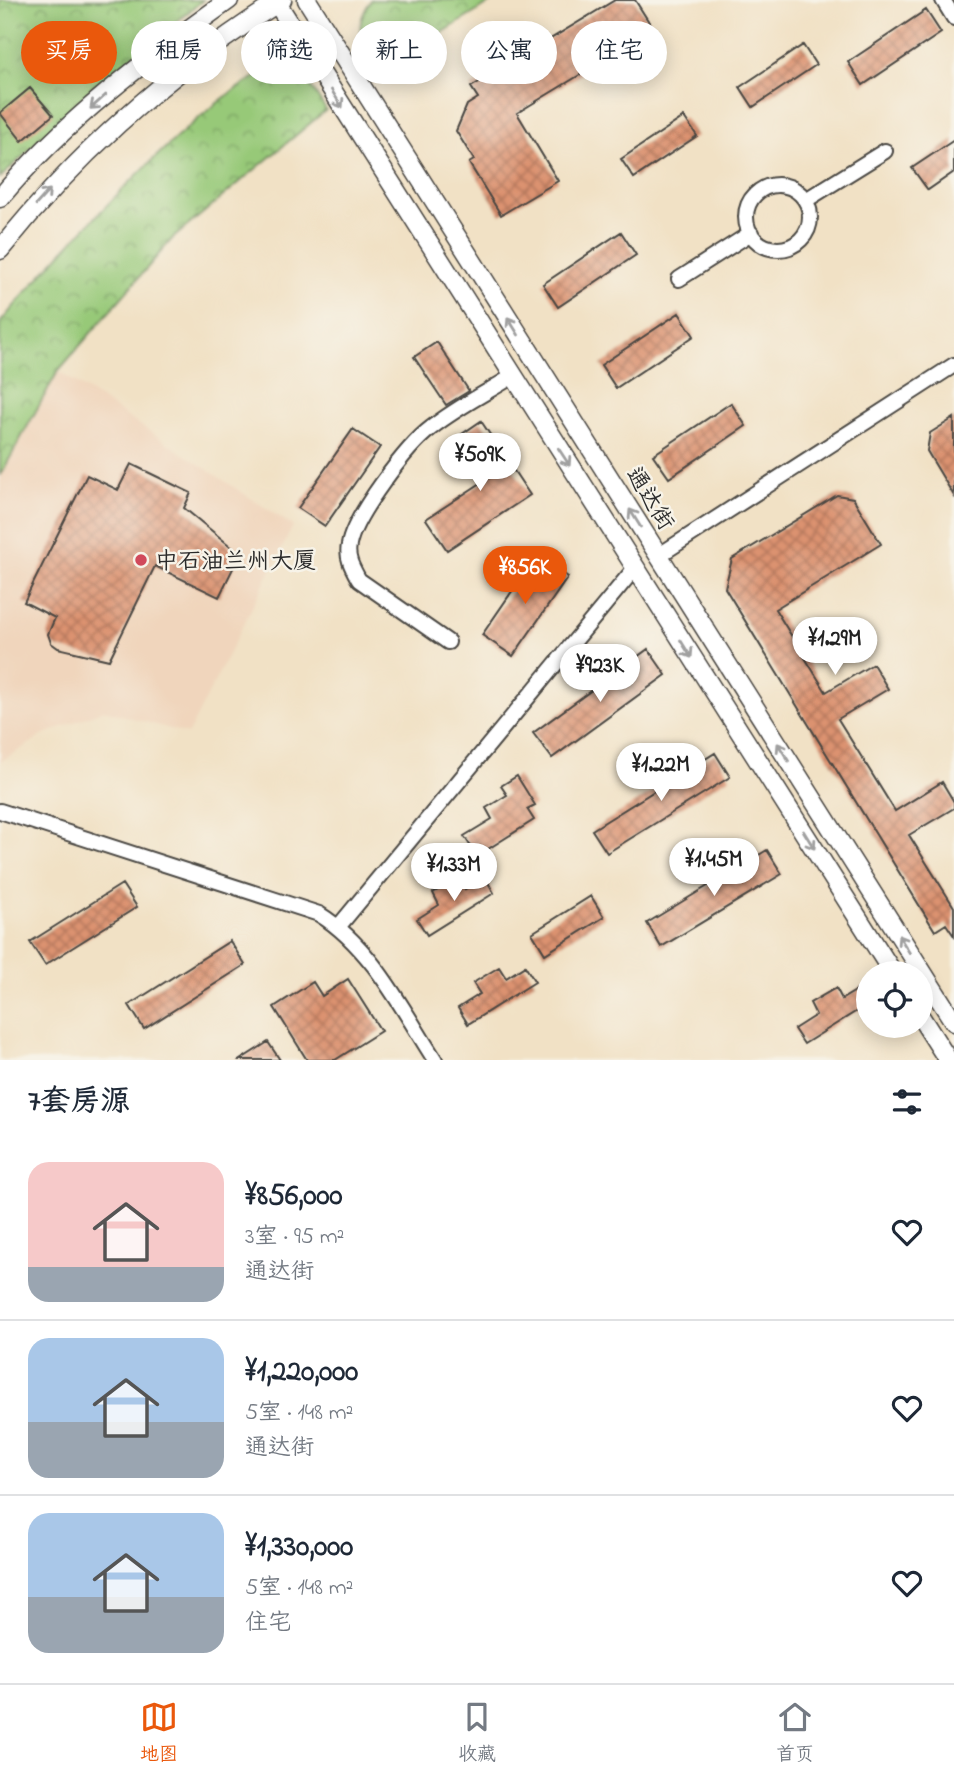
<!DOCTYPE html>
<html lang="zh">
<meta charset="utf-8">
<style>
body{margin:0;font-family:"Indie Flower","LXGW WenKai TC",sans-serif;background:#f2f2f3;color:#1f2937;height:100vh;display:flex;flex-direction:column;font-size:26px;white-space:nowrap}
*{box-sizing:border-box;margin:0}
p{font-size:23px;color:#747a83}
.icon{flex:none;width:38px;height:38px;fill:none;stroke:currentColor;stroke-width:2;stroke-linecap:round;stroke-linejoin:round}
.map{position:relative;height:1060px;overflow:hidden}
.details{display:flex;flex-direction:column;background:#fff;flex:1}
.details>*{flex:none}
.top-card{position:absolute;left:21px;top:21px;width:914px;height:63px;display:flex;gap:14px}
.controls{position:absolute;left:856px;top:961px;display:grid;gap:14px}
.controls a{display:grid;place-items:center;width:77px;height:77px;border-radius:50%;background:#fff;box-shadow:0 4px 18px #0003;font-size:35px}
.price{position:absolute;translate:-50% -60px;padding:0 16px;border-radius:24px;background:#fff;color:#222;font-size:23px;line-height:46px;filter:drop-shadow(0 2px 4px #0008)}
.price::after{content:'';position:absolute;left:50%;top:42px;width:21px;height:16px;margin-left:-10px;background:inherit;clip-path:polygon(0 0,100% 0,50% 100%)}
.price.on{background:#ea580c;color:#fff}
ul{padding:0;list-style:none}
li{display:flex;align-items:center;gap:21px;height:175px;padding:0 28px}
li+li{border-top:2px solid #e0e1e3}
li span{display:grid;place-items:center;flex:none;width:196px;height:140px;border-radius:21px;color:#555}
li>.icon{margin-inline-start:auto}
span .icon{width:84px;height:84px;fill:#fffc;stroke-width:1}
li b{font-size:30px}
h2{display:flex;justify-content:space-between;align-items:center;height:84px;padding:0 28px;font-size:30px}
.pill{padding:0 24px;border-radius:32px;background:#fff;box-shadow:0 4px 18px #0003;font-size:24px;line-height:63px}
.pill.on{background:#ea580c;color:#fff}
.tab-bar{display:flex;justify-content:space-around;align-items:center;height:98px;border-top:2px solid #e0e1e3;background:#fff;font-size:19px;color:#747a83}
.tab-bar a{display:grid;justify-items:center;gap:4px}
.tab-bar .on{color:#ea580c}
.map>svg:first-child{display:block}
.built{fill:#f0d5bc}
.park{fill:url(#park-crowns);stroke:#617a52;stroke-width:2}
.building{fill:url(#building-cross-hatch)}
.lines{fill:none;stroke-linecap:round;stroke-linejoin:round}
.minor-casing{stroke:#494642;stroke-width:18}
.major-casing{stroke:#494642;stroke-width:21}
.minor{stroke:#fff;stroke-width:14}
.major{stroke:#fff;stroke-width:18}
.oneway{stroke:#a0a0a0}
.poi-dot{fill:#d1495b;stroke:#f7f3e8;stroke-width:2.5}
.labels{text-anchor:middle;stroke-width:5;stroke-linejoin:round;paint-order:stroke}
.street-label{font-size:23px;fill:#2b2b2b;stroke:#f7f3e8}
.poi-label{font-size:23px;fill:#2b2b2b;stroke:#f7f3e8;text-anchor:start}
</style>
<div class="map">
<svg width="954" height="1060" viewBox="0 0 954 1060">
<defs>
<pattern id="park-crowns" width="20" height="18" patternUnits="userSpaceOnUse" patternTransform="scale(1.75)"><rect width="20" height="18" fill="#97c978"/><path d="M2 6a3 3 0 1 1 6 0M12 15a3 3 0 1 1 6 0" fill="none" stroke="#7ba363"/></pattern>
<pattern id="building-cross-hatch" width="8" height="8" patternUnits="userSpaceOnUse" patternTransform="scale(1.75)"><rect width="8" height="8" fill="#db9270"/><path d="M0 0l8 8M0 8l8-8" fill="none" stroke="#b2775c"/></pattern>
</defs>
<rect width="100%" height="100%" fill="#f7f3e8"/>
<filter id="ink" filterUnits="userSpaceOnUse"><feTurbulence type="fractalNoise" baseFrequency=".0143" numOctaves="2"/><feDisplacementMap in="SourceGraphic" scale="14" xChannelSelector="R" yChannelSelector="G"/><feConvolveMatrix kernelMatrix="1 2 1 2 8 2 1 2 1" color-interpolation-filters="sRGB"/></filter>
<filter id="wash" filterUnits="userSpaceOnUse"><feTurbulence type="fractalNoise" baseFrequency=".00686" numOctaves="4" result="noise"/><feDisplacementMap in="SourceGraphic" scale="28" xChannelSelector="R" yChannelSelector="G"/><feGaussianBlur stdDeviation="1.57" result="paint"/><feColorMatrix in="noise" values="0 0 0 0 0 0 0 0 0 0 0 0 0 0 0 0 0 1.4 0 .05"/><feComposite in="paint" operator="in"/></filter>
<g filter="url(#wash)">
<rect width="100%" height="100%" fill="#f1e1c5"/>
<path class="built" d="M 58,371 L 293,526 L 188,734 L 104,710 L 45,734 L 0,762 L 0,476 Z"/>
<path class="park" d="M 0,0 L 203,0 L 98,85 L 0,178 Z
M 371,0 L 495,0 L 380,71 C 363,43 350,31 371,0 Z
M 281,68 L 304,76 L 326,110 L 172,239 L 58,371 L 0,476 L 0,323 C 43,270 221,74 281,68 Z"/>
<g id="blocks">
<path class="building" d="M 615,0 L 635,0 L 654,30 L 517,113 L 558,181 L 501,215 L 469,163 L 474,160 L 456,131 L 467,105 L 478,98 L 471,87 Z
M 926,10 L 941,33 L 863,85 L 848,62 Z
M 803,45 L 816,65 L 753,107 L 740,87 Z
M53 62a6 6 0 1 1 12 0a6 6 0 1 1-12 0Z
M 30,88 L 53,115 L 22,141 L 0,113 Z
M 684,117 L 697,136 L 634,178 L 621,159 Z
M 954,140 L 954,172 L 928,190 L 912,168 Z
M 621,232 L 636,255 L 558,307 L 543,284 Z
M 679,313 L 694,336 L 616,388 L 601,365 Z
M 437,342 L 469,391 L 446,405 L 414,357 Z
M 731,403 L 746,426 L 669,478 L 653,455 Z
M 954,418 L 954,496 L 927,451 L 930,433 Z
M 481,421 L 530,495 L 447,550 L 426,519 L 490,477 L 462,434 Z
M 353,429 L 380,447 L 325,526 L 298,508 Z
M 131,464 L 191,493 L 184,508 L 240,554 L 219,597 L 155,566 L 109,660 L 58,648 L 51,643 L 48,634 L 55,618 L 24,602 L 87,475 L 118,490 Z
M 837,495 L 853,498 L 881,544 L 775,609 L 826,692 L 873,664 L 888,689 L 838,719 L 895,811 L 942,782 L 954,802 L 954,808 L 909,835 L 954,907 L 954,936 L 946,924 L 935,931 L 725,588 L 732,559 Z
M 537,555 L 568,577 L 513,656 L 482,635 Z
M 648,649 L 666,675 L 552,758 L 533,733 Z
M 715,753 L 730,777 L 607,853 L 592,830 Z
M 517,776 L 535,805 L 527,809 L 534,820 L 477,856 L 464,836 L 492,819 L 486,808 L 507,795 L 501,786 Z
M 767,850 L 782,874 L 661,947 L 647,923 Z
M 485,877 L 494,893 L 427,935 L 417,919 L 439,905 L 433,893 L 459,878 L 465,889 Z
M 122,884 L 137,907 L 45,965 L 30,942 Z
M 591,896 L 604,917 L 545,954 L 532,933 Z
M 230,941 L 245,965 L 144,1029 L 129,1005 Z
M 525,966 L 535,982 L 468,1024 L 458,1008 L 480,994 L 473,983 L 499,967 L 506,978 Z
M 348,979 L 381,1031 L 335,1060 L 307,1060 L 274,1007 L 313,982 L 322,996 Z
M 862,987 L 868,997 L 868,1004 L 804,1044 L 794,1029 L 816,1015 L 810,1003 L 836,988 L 842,999 Z
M 268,1042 L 280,1060 L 240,1060 Z"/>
</g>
</g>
<g filter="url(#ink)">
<use href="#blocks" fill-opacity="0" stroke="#494642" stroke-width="2"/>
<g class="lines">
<g class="minor-casing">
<path id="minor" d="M 943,0 L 954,18
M746 217a32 32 0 1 1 64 0a32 32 0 1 1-64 0Z
M 806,200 L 885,151
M 679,279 L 751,233
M 658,556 L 954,365
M 448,642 L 359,580 C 353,569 346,558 349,545 C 354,516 407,446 431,428 C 456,408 486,393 513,376
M 0,811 L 319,914 C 372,947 402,1009 435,1060
M 339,926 L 635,568"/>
</g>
<g class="major-casing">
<path id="major" d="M 275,0 L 893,973
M 307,0 L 954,1022
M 0,198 C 64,121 148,58 229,0
M 0,250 C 79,151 175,67 282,0
M 920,1016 L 948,1060"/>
</g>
<use href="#minor" class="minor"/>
<use href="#major" class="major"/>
</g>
<defs><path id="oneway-shaft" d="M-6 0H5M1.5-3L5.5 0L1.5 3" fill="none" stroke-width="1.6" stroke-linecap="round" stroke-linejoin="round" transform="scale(1.75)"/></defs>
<g class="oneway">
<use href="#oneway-shaft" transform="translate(337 99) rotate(58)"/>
<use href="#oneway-shaft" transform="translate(98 102) rotate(138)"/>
<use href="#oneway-shaft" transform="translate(43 197) rotate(-48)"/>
<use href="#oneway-shaft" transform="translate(513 326) rotate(-122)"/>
<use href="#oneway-shaft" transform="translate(564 457) rotate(57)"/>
<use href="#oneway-shaft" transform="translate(635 518) rotate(-122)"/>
<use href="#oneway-shaft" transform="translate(686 649) rotate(58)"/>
<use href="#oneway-shaft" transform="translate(783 752) rotate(-122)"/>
<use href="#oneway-shaft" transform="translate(809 840) rotate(58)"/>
<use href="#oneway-shaft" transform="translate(904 944) rotate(-122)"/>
</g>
</g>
<circle class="poi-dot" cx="141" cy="560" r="7"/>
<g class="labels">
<g class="street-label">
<text transform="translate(651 498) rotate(58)" y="8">通达街</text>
</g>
<g class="poi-label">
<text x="155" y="568">中石油兰州大厦</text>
</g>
</g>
</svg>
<div class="controls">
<a><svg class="icon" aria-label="locate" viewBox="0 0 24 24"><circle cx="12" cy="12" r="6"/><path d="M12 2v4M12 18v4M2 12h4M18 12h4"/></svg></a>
</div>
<b class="price" style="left:480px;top:493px">¥509K</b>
<b class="price on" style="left:525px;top:606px">¥856K</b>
<b class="price" style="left:835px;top:677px">¥1.29M</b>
<b class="price" style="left:600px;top:704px">¥923K</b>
<b class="price" style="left:661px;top:803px">¥1.22M</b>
<b class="price" style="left:714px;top:898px">¥1.45M</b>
<b class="price" style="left:454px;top:903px">¥1.33M</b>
<div class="top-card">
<a class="pill on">买房</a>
<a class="pill">租房</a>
<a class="pill">筛选</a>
<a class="pill">新上</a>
<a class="pill">公寓</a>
<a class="pill">住宅</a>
</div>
</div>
<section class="details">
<h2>7套房源<svg class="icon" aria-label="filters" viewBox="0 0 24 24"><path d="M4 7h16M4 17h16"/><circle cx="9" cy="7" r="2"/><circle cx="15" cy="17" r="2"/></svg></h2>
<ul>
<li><span style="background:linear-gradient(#f6c9c9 75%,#9aa5b1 0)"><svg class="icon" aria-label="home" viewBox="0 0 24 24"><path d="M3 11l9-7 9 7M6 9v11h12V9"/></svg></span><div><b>¥856,000</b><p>3室 · 95 m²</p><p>通达街</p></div><svg class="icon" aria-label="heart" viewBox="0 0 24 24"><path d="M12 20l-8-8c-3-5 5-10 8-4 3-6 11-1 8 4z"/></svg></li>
<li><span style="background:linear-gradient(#a9c7e8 60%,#9aa5b1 0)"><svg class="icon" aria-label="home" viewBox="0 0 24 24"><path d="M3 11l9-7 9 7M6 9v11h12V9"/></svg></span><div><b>¥1,220,000</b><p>5室 · 148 m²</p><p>通达街</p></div><svg class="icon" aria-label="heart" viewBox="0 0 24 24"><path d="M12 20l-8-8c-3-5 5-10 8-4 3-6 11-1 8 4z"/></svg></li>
<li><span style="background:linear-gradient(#a9c7e8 60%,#9aa5b1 0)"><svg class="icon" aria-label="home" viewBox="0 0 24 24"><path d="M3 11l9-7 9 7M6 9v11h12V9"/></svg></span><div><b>¥1,330,000</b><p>5室 · 148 m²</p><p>住宅</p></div><svg class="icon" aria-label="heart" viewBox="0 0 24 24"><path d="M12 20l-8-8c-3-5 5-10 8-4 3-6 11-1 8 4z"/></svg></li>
</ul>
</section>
<nav class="tab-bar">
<a class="on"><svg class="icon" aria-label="map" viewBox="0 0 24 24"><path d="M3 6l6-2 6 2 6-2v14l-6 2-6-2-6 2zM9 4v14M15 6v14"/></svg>地图</a>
<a><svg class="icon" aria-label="saved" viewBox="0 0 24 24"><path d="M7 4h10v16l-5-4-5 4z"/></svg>收藏</a>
<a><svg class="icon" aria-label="home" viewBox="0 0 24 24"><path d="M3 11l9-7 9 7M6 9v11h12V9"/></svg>首页</a>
</nav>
